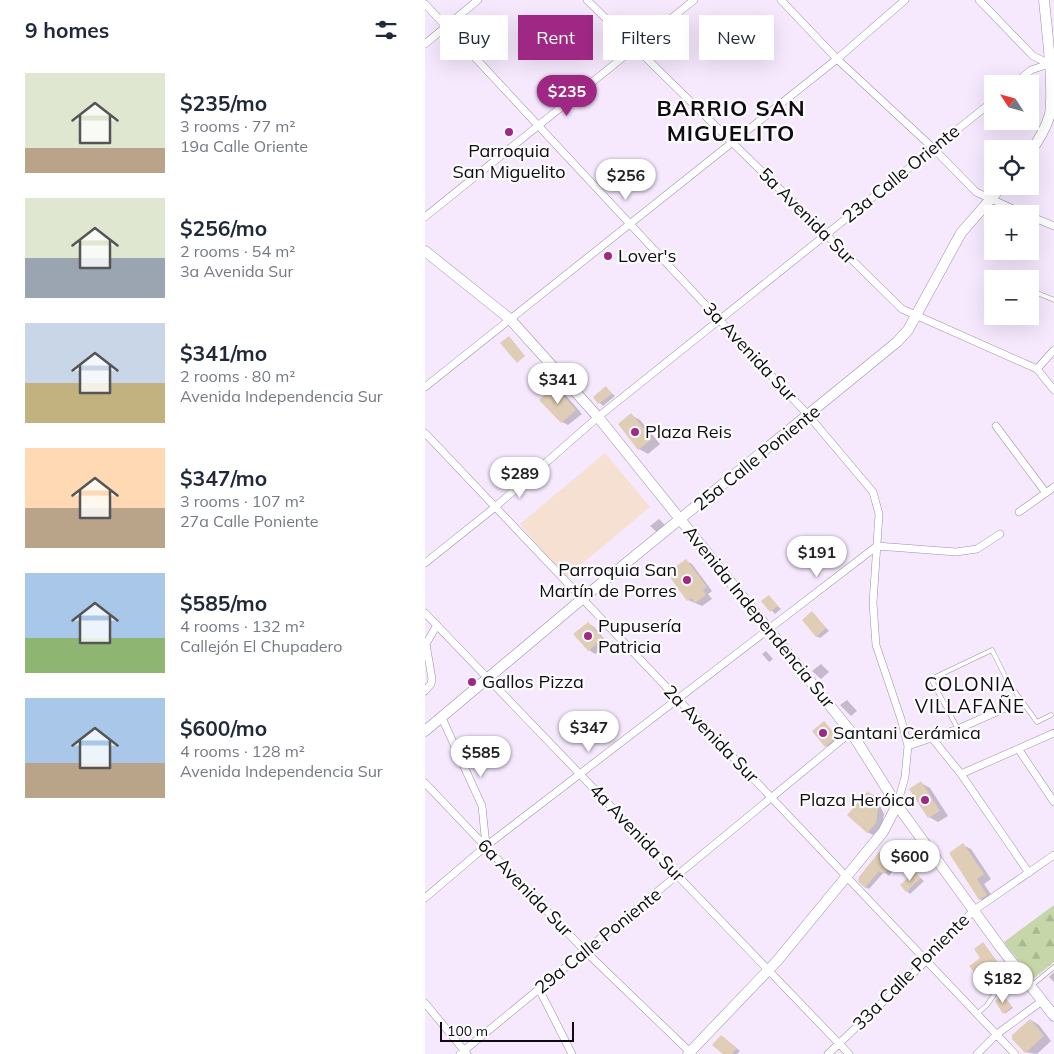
<!DOCTYPE html>
<meta charset="utf-8">
<style>
body{margin:0;font-family:Mulish,sans-serif;background:#f2f2f3;color:#1f2937;height:100vh;display:flex;flex-direction:column;font-size:19px;white-space:nowrap}
*{box-sizing:border-box;margin:0}
p{font-size:16px;color:#747a83}
.icon{flex:none;width:28px;height:28px;fill:none;stroke:currentColor;stroke-width:2;stroke-linecap:round;stroke-linejoin:round}
.map{position:relative;flex:1;overflow:hidden}
.side{display:flex;flex-direction:column;background:#fff;width:425px}
.side>*{flex:none}
.banner{position:absolute;left:15px;top:15px;width:475px;height:45px;display:flex;gap:10px}
.needle{width:32px;rotate:306deg}
.buttons{position:absolute;left:559px;top:75px;display:grid;gap:10px}
.buttons a{display:grid;place-items:center;width:55px;height:55px;border-radius:0px;background:#fff;box-shadow:0 5px 20px #0002;font-size:25px}
.scale{position:absolute;left:15px;bottom:12px;width:134px;box-sizing:border-box;padding-left:5px;border:2px solid #100b13;border-top:0;font-size:14px;line-height:18px;white-space:nowrap;color:#100b13;-webkit-text-stroke:4px #fcfcfc;paint-order:stroke}
.price{position:absolute;translate:-50% -42px;padding:0 11px;border-radius:18px;background:#fff;color:#222;font-size:16px;line-height:32px;filter:drop-shadow(0 1px 2px #0008)}
.price::after{content:'';position:absolute;left:50%;top:30px;width:15px;height:11px;margin-left:-8px;background:inherit;clip-path:polygon(0 0,100% 0,50% 100%)}
.price.on{background:#9e2883;color:#fff}
ul{padding:0;list-style:none}
li{display:flex;align-items:center;gap:15px;height:125px;padding:0 25px}
li span{display:grid;place-items:center;flex:none;width:140px;height:100px;border-radius:0px;color:#555}
li>.icon{margin-inline-start:auto}
span .icon{width:60px;height:60px;fill:#fffc;stroke-width:1}
li b{font-size:21px}
h2{display:flex;justify-content:space-between;align-items:center;height:60px;padding:0 25px;font-size:21px}
.tag{padding:0 18px;border-radius:0px;background:#fff;box-shadow:0 5px 20px #0002;font-size:18px;line-height:45px}
.tag.on{background:#9e2883;color:#fff}
main{display:flex;flex:1;min-height:0}
.map>svg:first-child{display:block}
.education{fill:#f5e0d2}
.forest{fill:url(#forest-firs)}
.shadow{fill:#0003}
.building{fill:#e0cdb5}
.lines{fill:none;stroke-linecap:round;stroke-linejoin:round}
.lane-casing{stroke:#9d8fa7;stroke-width:5}
.street-casing{stroke:#9d8fa7;stroke-width:8}
.secondary-casing{stroke:#9d8fa7;stroke-width:11}
.lane{stroke:#fff;stroke-width:4}
.street{stroke:#fff;stroke-width:7}
.secondary{stroke:#fff;stroke-width:10}
.poi-dot{fill:#9e2883;stroke:#fcfcfc;stroke-width:2}
.labels{text-anchor:middle;stroke-width:4.5;stroke-linejoin:round;paint-order:stroke}
.poi-label{font-size:18px;fill:#100b13;stroke:#fcfcfc;text-anchor:start}
.street-label{font-size:18px;fill:#100b13;stroke:#fcfcfc}
.neighbourhood-label{font-size:19px;letter-spacing:1px;fill:#100b13;stroke:#fcfcfc}
.district-label{font-size:22px;font-weight:bold;letter-spacing:1px;fill:#100b13;stroke:#fcfcfc}
</style>
<main>
<section class="side">
<h2>9 homes<svg class="icon" aria-label="filters" viewBox="0 0 24 24"><path d="M4 7h16M4 17h16"/><circle cx="9" cy="7" r="2"/><circle cx="15" cy="17" r="2"/></svg></h2>
<ul>
<li><span style="background:linear-gradient(#dfe7d0 75%,#b9a48a 0)"><svg class="icon" aria-label="home" viewBox="0 0 24 24"><path d="M3 11l9-7 9 7M6 9v11h12V9"/></svg></span><div><b>$235/mo</b><p>3 rooms · 77 m²</p><p>19a Calle Oriente</p></div></li>
<li><span style="background:linear-gradient(#dfe7d0 60%,#9aa5b1 0)"><svg class="icon" aria-label="home" viewBox="0 0 24 24"><path d="M3 11l9-7 9 7M6 9v11h12V9"/></svg></span><div><b>$256/mo</b><p>2 rooms · 54 m²</p><p>3a Avenida Sur</p></div></li>
<li><span style="background:linear-gradient(#c9d6e8 60%,#c2b280 0)"><svg class="icon" aria-label="home" viewBox="0 0 24 24"><path d="M3 11l9-7 9 7M6 9v11h12V9"/></svg></span><div><b>$341/mo</b><p>2 rooms · 80 m²</p><p>Avenida Independencia Sur</p></div></li>
<li><span style="background:linear-gradient(#ffd9b3 60%,#b9a48a 0)"><svg class="icon" aria-label="home" viewBox="0 0 24 24"><path d="M3 11l9-7 9 7M6 9v11h12V9"/></svg></span><div><b>$347/mo</b><p>3 rooms · 107 m²</p><p>27a Calle Poniente</p></div></li>
<li><span style="background:linear-gradient(#a9c7e8 65%,#8fb573 0)"><svg class="icon" aria-label="home" viewBox="0 0 24 24"><path d="M3 11l9-7 9 7M6 9v11h12V9"/></svg></span><div><b>$585/mo</b><p>4 rooms · 132 m²</p><p>Callejón El Chupadero</p></div></li>
<li><span style="background:linear-gradient(#a9c7e8 65%,#b9a48a 0)"><svg class="icon" aria-label="home" viewBox="0 0 24 24"><path d="M3 11l9-7 9 7M6 9v11h12V9"/></svg></span><div><b>$600/mo</b><p>4 rooms · 128 m²</p><p>Avenida Independencia Sur</p></div></li>
</ul>
</section>
<div class="map">
<svg width="629" height="1054" viewBox="0 0 629 1054">
<defs>
<pattern id="forest-firs" width="22" height="20" patternUnits="userSpaceOnUse" patternTransform="scale(1.25)"><rect width="22" height="20" fill="#c7d6a8"/><path d="M5 1l3.5 6h-7zM16 11l3.5 6h-7z" fill="#aab690"/></pattern>
</defs>
<rect width="100%" height="100%" fill="#f6e9fe"/>
<path class="education" d="M 180,453 L 225,507 L 140,578 L 95,524 Z"/>
<path class="forest" d="M 629,905 L 629,962 L 608,979 L 579,942 Z"/>
<path class="shadow" d="M 130,388 L 137,391 L 157,414 L 143,425 L 137,422 Z
M 181,388 L 190,396 L 178,406 L 169,397 Z
M 206,415 L 215,420 L 235,444 L 223,454 L 214,449 Z
M 234,519 L 241,526 L 233,533 L 225,526 Z
M 261,561 L 267,564 L 287,591 L 283,594 L 287,599 L 277,606 L 263,600 Z
M 344,597 L 356,609 L 350,614 L 338,601 Z
M 387,612 L 404,631 L 395,638 L 391,636 Z
M 163,623 L 169,627 L 183,643 L 170,654 L 164,650 L 150,634 Z
M 341,651 L 348,659 L 344,662 L 337,654 Z
M 396,664 L 404,672 L 396,679 L 387,671 Z
M 422,700 L 432,711 L 426,716 L 415,705 Z
M 399,723 L 413,737 L 405,748 L 401,746 Z
M 496,783 L 505,788 L 523,816 L 513,822 L 504,817 Z
M 444,793 L 450,796 L 459,814 L 457,826 L 448,835 L 442,832 Z
M 538,845 L 546,849 L 566,879 L 559,884 L 569,899 L 563,904 L 555,899 L 526,853 Z
M 458,856 L 471,867 L 464,876 L 459,872 L 444,889 L 440,887 Z
M 490,873 L 499,881 L 485,894 L 482,891 Z
M 559,945 L 583,976 L 575,982 L 568,974 L 556,980 Z
M 629,972 L 629,982 L 624,977 Z
M 578,995 L 588,1008 L 581,1013 L 579,1013 Z
M 606,1020 L 614,1025 L 626,1041 L 612,1054 L 600,1052 Z
M 300,1039 L 315,1051 L 312,1054 L 300,1054 Z"/>
<path class="building" d="M 84,336 L 100,356 L 92,363 L 75,343 Z
M 130,386 L 151,410 L 136,423 L 114,400 Z
M 181,386 L 187,394 L 173,404 L 168,397 Z
M 206,413 L 227,439 L 213,450 L 193,424 Z
M 261,559 L 282,587 L 278,590 L 281,595 L 270,603 L 267,598 L 262,601 L 242,573 Z
M 344,595 L 353,606 L 345,612 L 336,601 Z
M 387,611 L 401,628 L 391,637 L 377,620 Z
M 163,622 L 178,639 L 163,651 L 148,634 Z
M 399,721 L 410,734 L 407,741 L 400,747 L 387,731 Z
M 496,781 L 515,811 L 503,818 L 484,789 Z
M 443,791 L 453,809 L 451,823 L 442,833 L 422,815 Z
M 538,843 L 559,874 L 552,879 L 562,895 L 554,900 L 524,853 Z
M 454,852 L 468,864 L 459,874 L 454,871 L 440,888 L 433,881 L 434,877 Z
M 490,872 L 496,878 L 481,892 L 475,885 Z
M 558,942 L 582,975 L 573,982 L 566,973 L 556,981 L 544,966 L 555,958 L 549,949 Z
M 577,993 L 587,1007 L 578,1014 L 570,1001 Z
M 605,1019 L 619,1036 L 600,1053 L 587,1039 L 587,1035 Z
M 296,1035 L 312,1048 L 307,1054 L 298,1054 L 287,1045 Z"/>
<g class="lines">
<g class="lane-casing">
<path id="lane" d="M 578,278 L 580,279
M 605,290 L 629,300
M 533,729 L 506,679 L 567,650 L 583,682 L 612,722 L 626,715
M 606,986 L 629,967
M 552,1014 L 562,1005 L 571,992 L 595,973"/>
</g>
<g class="street-casing">
<path id="street" d="M 162,0 L 477,309 L 612,369 L 629,390
M 356,0 L 412,59 L 508,148 L 551,192 L 599,214
M 554,0 L 608,56 L 625,64
M 0,4 L 384,416 L 448,492 L 454,514 L 448,603 L 451,645 L 476,719 L 483,746 L 480,777 L 472,805
M 0,44 L 53,0
M 589,84 L 606,70 L 624,64
M 605,216 L 629,226
M 0,217 L 269,0
M 612,369 L 629,350
M 0,387 L 412,59 L 480,0
M 571,426 L 621,493
M 0,433 L 590,1054
M 594,512 L 629,487
M 0,563 L 69,508 L 173,417 L 568,101
M 0,613 L 424,1054
M 0,691 L 6,684 L 7,679 L 1,644 L 12,625
M 17,718 L 57,806 L 61,846
M 507,738 L 536,774 L 604,873
M 483,746 L 533,729 L 596,701
M 594,750 L 629,802
M 536,774 L 629,733
M 0,783 L 160,951 L 267,1054
M 0,898 L 61,846 L 452,546 L 531,552 L 552,549 L 575,534
M 114,989 L 147,1054
M 0,1003 L 42,1054
M 35,1054 L 426,732
M 403,1054 L 501,961 L 548,911 L 629,855
M 552,1054 L 572,1034 L 617,1001"/>
</g>
<g class="secondary-casing">
<path id="secondary" d="M 605,152 C 614,140 621,128 625,114 C 629,85 622,31 619,0
M 0,251 L 85,319 L 173,417 L 426,732 L 472,805 L 576,948 L 629,1016
M 0,731 L 157,599 L 472,342 L 483,330 L 536,233 L 577,186
M 263,1054 L 352,961 L 458,832 L 472,805"/>
</g>
<use href="#lane" class="lane"/>
<use href="#street" class="street"/>
<use href="#secondary" class="secondary"/>
</g>
<g class="poi-dot">
<circle cx="84" cy="132" r="5"/>
<circle cx="183" cy="256" r="5"/>
<circle cx="210" cy="432" r="5"/>
<circle cx="262" cy="580" r="5"/>
<circle cx="163" cy="636" r="5"/>
<circle cx="47" cy="682" r="5"/>
<circle cx="398" cy="733" r="5"/>
<circle cx="500" cy="800" r="5"/>
</g>
<g class="labels">
<g class="poi-label">
<text x="84" y="157" text-anchor="middle">Parroquia<tspan x="84" dy="21">San Miguelito</tspan></text>
<text x="193" y="262">Lover's</text>
<text x="220" y="438">Plaza Reis</text>
<text x="252" y="576" text-anchor="end">Parroquia San<tspan x="252" dy="21">Martín de Porres</tspan></text>
<text x="173" y="632">Pupusería<tspan x="173" dy="21">Patricia</tspan></text>
<text x="57" y="688">Gallos Pizza</text>
<text x="408" y="739">Santani Cerámica</text>
<text x="490" y="806" text-anchor="end">Plaza Heróica</text>
</g>
<g class="street-label">
<text transform="translate(476 174) rotate(-39)" y="6">23a Calle Oriente</text>
<text transform="translate(382 216) rotate(45)" y="6">5a Avenida Sur</text>
<text transform="translate(325 352) rotate(47)" y="6">3a Avenida Sur</text>
<text transform="translate(332 458) rotate(-39)" y="6">25a Calle Poniente</text>
<text transform="translate(334 617) rotate(51)" y="6">Avenida Independencia Sur</text>
<text transform="translate(286 734) rotate(46)" y="6">2a Avenida Sur</text>
<text transform="translate(212 833) rotate(46)" y="6">4a Avenida Sur</text>
<text transform="translate(100 888) rotate(46)" y="6">6a Avenida Sur</text>
<text transform="translate(173 941) rotate(-39)" y="6">29a Calle Poniente</text>
<text transform="translate(486 972) rotate(-45)" y="6">33a Calle Poniente</text>
</g>
<g class="neighbourhood-label">
<text x="545" y="691">COLONIA<tspan x="545" dy="22">VILLAFAÑE</tspan></text>
</g>
<g class="district-label">
<text x="306" y="116">BARRIO SAN<tspan x="306" dy="25">MIGUELITO</tspan></text>
</g>
</g>
</svg>
<div class="buttons">
<a><svg class="needle" viewBox="-14 -14 28 28"><path d="M0-13l5 13h-10z" fill="#e53935"/><path d="M0 13l5-13h-10z" fill="#747a83"/></svg></a>
<a><svg class="icon" aria-label="locate" viewBox="0 0 24 24"><circle cx="12" cy="12" r="6"/><path d="M12 2v4M12 18v4M2 12h4M18 12h4"/></svg></a>
<a>+</a>
<a>−</a>
</div>
<div class="scale">100 m</div>
<b class="price on" style="left:142px;top:117px">$235</b>
<b class="price" style="left:201px;top:201px">$256</b>
<b class="price" style="left:133px;top:405px">$341</b>
<b class="price" style="left:95px;top:499px">$289</b>
<b class="price" style="left:392px;top:578px">$191</b>
<b class="price" style="left:164px;top:753px">$347</b>
<b class="price" style="left:56px;top:778px">$585</b>
<b class="price" style="left:485px;top:882px">$600</b>
<b class="price" style="left:578px;top:1004px">$182</b>
<div class="banner">
<a class="tag">Buy</a>
<a class="tag on">Rent</a>
<a class="tag">Filters</a>
<a class="tag">New</a>
</div>
</div>
</main>
